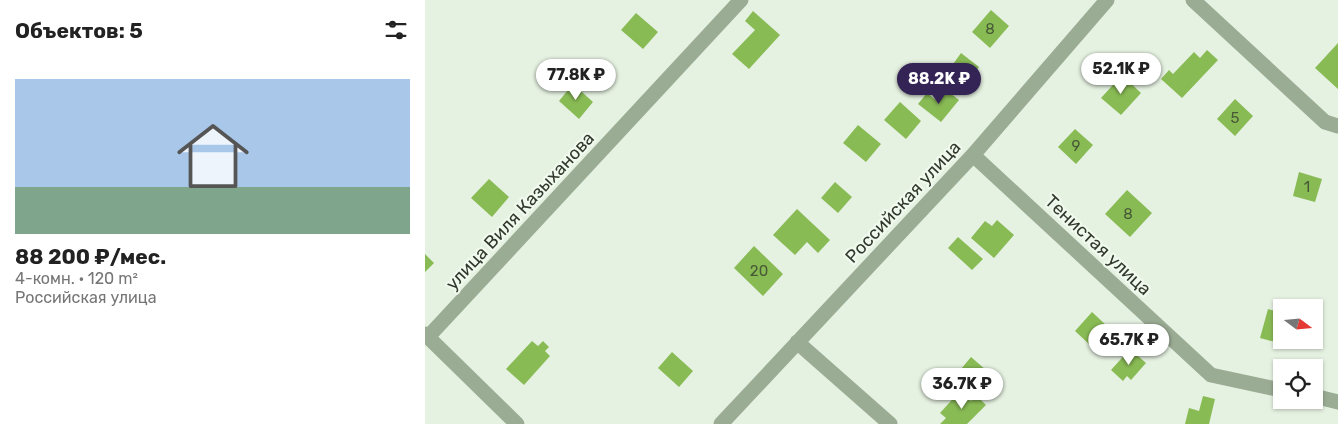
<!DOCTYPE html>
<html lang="ru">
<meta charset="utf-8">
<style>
body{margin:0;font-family:Rubik,sans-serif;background:#f2f2f2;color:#222;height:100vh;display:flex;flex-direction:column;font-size:19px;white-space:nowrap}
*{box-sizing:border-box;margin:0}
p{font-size:16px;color:#767676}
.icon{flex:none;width:28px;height:28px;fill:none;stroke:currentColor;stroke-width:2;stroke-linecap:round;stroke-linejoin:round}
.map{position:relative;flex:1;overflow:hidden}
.drawer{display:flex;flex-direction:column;background:#fff;width:425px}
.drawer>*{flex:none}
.needle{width:32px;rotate:106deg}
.buttons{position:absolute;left:848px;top:299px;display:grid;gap:10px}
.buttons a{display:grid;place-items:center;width:50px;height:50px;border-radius:0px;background:#fff;box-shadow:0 1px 4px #0004;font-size:25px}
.price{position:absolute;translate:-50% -42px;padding:0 11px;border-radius:18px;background:#fff;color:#222;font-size:16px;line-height:32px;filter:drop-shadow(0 1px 2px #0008)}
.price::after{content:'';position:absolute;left:50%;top:30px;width:15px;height:11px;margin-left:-8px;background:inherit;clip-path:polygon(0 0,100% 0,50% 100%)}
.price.active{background:#342456;color:#fff}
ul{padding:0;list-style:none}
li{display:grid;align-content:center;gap:10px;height:265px;padding:0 15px}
li span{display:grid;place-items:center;height:155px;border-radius:0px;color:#555}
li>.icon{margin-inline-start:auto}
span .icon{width:90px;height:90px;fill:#fffc;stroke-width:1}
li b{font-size:21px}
h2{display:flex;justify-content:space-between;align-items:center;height:60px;padding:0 15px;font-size:21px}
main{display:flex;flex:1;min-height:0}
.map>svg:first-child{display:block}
.building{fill:#89bb55}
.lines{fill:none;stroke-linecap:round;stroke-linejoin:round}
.minor{stroke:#9bac94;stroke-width:15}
.labels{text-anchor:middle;stroke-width:4.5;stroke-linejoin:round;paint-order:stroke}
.number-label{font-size:15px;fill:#475936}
.street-label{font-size:18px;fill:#31382b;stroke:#f0f9ed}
</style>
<main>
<section class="drawer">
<h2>Объектов: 5<svg class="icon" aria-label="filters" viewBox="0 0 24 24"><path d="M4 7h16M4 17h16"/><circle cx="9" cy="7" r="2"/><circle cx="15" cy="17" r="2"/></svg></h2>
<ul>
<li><span style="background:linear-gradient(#a9c7e8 70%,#7fa58c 0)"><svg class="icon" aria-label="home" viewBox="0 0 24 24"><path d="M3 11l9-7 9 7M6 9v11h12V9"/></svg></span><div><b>88 200 ₽/мес.</b><p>4-комн. · 120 m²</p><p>Российская улица</p></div></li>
</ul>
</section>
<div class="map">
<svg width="913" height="424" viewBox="0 0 913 424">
<rect width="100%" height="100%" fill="#e5f1e1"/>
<path class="building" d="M 566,10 L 584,26 L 565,48 L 547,32 Z
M 328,11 L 355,35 L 324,69 L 307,54 L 330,30 L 320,21 Z
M 211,13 L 233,32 L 218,49 L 196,30 Z
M 913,43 L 913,89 L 890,68 Z
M 782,50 L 793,60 L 757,98 L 736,79 L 744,70 L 748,74 L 769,52 L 775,58 Z
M 536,53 L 554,67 L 544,81 L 526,67 Z
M 697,75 L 716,93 L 696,115 L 676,98 Z
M 148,84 L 168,102 L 154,119 L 134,101 Z
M 521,90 L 534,100 L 516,122 L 493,104 L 502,93 L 512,101 Z
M 810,99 L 828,116 L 810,136 L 792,119 Z
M 475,102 L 496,121 L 481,139 L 459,120 Z
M 433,125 L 456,144 L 441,162 L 418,143 Z
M 650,129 L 668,145 L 651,164 L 633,147 Z
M 874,172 L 897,179 L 890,202 L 868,196 Z
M 64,179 L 84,197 L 67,217 L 46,198 Z
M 410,182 L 427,197 L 413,213 L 396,198 Z
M 702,190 L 727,213 L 705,237 L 680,214 Z
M 372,209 L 405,240 L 393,253 L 382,242 L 370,255 L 348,235 Z
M 572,220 L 589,235 L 569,258 L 546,238 L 560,221 L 567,226 Z
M 533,237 L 558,259 L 547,270 L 523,248 Z
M 329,246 L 358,274 L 338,296 L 309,268 Z
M 0,254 L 9,263 L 0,272 Z
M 843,309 L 856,313 L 856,340 L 859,340 L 858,344 L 835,338 Z
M 667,312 L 682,326 L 665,345 L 650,331 Z
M 107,341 L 113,346 L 118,341 L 124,347 L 120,351 L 125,356 L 99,385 L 81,369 Z
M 705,349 L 721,363 L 706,380 L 702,376 L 698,381 L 686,370 Z
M 247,352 L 268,371 L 254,387 L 233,368 Z
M 546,357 L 561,370 L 552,381 L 536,369 Z
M 535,391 L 546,401 L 551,395 L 561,405 L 542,424 L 515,424 L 521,418 L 515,413 Z
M 778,396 L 790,399 L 784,424 L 760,424 L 764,408 L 774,411 Z"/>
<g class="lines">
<path class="minor" d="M 768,0 L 900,122 L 913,126
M 548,155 L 786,375 L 856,390
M 0,334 L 92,424
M 3,337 L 316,0
M 372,342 L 465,424
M 889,396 L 913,402
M 296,424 L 548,155 L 682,0"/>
</g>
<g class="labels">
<g class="number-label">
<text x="565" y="34">8</text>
<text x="810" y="123">5</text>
<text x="651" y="151">9</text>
<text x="882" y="192">1</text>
<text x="703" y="219">8</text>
<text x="334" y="276">20</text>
</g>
<g class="street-label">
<text transform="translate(478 202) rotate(-47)" y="6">Российская улица</text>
<text transform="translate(95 211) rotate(-47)" y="6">улица Виля Казыханова</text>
<text transform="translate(673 245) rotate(43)" y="6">Тенистая улица</text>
</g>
</g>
</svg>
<div class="buttons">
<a><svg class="needle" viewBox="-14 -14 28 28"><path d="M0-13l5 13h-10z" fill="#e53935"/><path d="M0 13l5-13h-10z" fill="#767676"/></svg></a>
<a><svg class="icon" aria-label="locate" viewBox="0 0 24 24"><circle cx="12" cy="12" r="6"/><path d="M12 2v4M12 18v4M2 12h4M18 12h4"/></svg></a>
</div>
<b class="price" style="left:696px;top:95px">52.1K ₽</b>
<b class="price" style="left:151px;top:101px">77.8K ₽</b>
<b class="price active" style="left:514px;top:105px">88.2K ₽</b>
<b class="price" style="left:704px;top:366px">65.7K ₽</b>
<b class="price" style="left:537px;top:410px">36.7K ₽</b>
</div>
</main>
